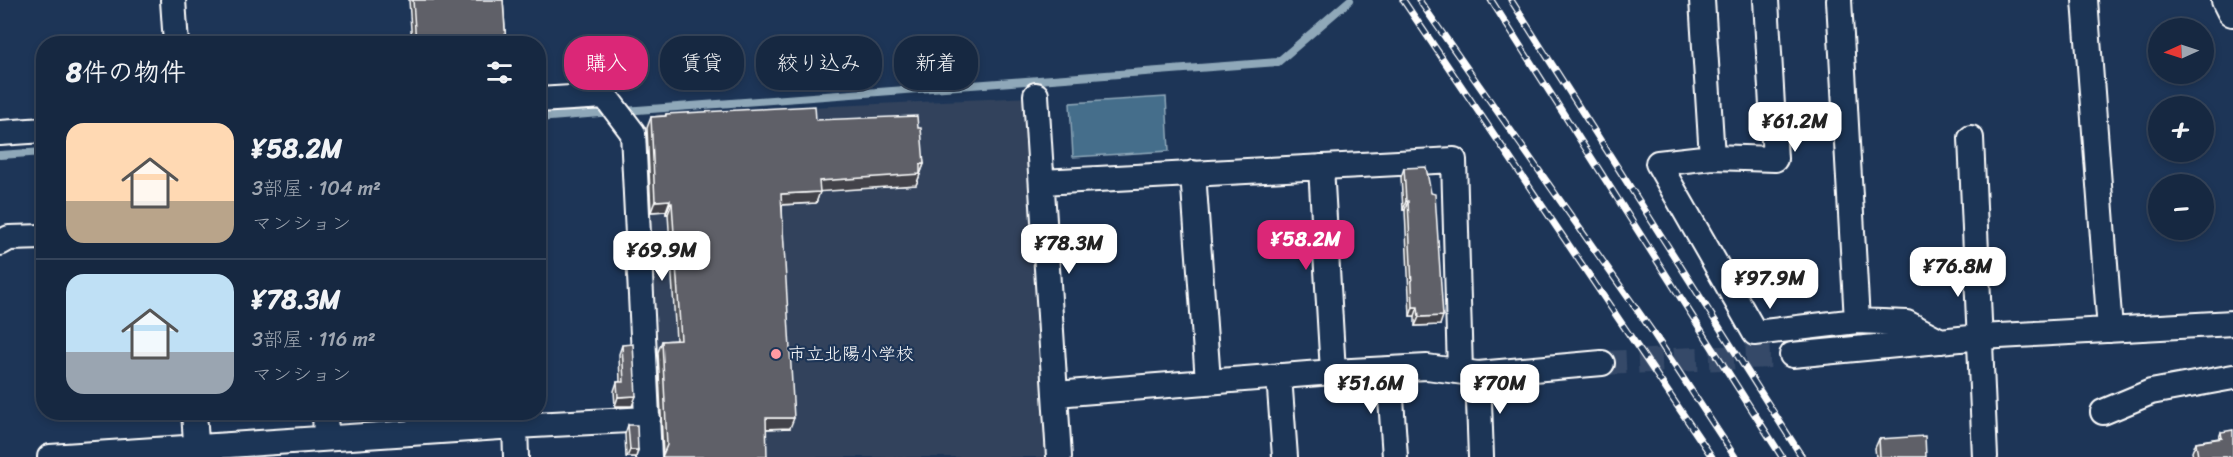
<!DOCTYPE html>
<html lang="ja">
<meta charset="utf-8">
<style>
body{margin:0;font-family:Sriracha,"Klee One",sans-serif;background:#1f3048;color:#f1f3f6;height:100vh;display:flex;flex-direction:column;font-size:22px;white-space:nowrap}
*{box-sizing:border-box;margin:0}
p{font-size:20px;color:#9ea6b1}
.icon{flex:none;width:33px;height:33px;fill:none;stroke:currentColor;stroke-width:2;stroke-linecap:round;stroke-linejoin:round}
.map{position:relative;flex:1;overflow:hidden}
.panel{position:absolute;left:36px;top:36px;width:510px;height:384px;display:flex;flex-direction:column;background:#162841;border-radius:24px;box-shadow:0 3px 9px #0003,0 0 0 2px #35445a}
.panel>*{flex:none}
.guide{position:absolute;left:564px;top:36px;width:570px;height:54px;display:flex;gap:12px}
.needle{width:39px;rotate:267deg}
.buttons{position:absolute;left:2148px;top:18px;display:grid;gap:12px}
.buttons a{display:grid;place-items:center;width:66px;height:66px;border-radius:50%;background:#162841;box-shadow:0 3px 9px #0003,0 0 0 2px #35445a;font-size:30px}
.price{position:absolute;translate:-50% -51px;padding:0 14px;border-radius:12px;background:#fff;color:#222;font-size:20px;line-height:39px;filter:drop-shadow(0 2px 3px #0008)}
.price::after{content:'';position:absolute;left:50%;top:36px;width:18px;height:14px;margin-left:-9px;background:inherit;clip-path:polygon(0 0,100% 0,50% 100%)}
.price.active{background:#db2777;color:#fff}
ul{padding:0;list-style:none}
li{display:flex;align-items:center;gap:18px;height:150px;padding:0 30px}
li+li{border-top:2px solid #35445a}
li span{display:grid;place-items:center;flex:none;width:168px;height:120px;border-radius:18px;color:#555}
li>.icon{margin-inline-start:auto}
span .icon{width:72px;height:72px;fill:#fffc;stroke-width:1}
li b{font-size:26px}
h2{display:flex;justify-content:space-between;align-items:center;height:72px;padding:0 30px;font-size:26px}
.tag{padding:0 21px;border-radius:24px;background:#162841;box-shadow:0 3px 9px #0003,0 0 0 2px #35445a;font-size:21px;line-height:54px}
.tag.active{background:#db2777;color:#fff}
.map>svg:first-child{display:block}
.built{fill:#30425c}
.water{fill:#446e8b;stroke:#8fa8b9;stroke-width:1.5}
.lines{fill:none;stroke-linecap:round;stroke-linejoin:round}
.stream{stroke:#8fa8b9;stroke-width:8}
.minor-tunnel{stroke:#344968;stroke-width:24;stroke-dasharray:24 12;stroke-linecap:butt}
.minor-casing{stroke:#fff;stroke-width:28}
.tertiary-casing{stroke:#fff;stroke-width:36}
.minor{stroke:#1d3557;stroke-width:24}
.tertiary{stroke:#1d3557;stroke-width:32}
.rail-casing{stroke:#fff;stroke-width:7}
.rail{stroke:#1d3557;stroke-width:4.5;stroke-dasharray:14;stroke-linecap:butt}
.wall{fill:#515359;stroke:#fff;stroke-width:1.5}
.shaded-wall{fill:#424349;stroke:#fff;stroke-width:1.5}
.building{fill:#5e6068;stroke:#fff;stroke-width:1.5}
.poi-dot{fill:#ff9aa2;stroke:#1d3557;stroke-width:2}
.labels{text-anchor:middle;stroke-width:4.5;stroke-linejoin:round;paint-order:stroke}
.poi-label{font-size:18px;fill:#fff;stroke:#1d3557;text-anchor:start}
</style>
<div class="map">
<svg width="2233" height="457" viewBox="0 0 2233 457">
<rect width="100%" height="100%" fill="#1d3557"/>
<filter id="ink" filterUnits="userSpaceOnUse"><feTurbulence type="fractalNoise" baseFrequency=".0167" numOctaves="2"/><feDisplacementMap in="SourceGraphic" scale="12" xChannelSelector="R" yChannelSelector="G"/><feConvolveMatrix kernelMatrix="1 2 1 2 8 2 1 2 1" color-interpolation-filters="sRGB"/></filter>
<g filter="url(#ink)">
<path class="built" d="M 1029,97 L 1050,457 L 658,457 L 642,127 L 657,114 Z"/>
<path class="water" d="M 1166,97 L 1169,151 L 1073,157 L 1070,103 Z"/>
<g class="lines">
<path class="stream" d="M 624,111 L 1278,62 L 1350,0
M 538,118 L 612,112
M 0,155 L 44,152"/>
<path class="minor-tunnel" d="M 1602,363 L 1792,355"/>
<g class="minor-casing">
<path id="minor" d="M 173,0 L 176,44
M 1702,0 L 1712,157
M 1766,0 L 1775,159 L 1712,157 L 1658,163 L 1755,333 L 1857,321 L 1907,323 L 1941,341
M 1839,0 L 1857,321
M 2085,0 L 2110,330
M 1036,95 L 1059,457
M 538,100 L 605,96 L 633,133 L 649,457
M 0,133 L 44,130
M 1971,138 L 1985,457
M 1321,167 L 1333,372
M 1193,173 L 1208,381
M 1042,182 L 1454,160 L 1460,371
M 0,243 L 9,238 L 44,237
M 1792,355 L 1981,337 L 2233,323
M 1389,370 L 1395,457
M 1478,374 L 1481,457
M 1279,376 L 1285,457
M 1056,394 L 1333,372 L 1427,367 L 1478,374 L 1602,363
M 194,412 L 197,457
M 325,412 L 326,438
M 2103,412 L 2151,392 L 2233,377
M 515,426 L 648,419
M 50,457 L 515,426 L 516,457"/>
</g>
<g class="tertiary-casing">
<path id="tertiary" d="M 2228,0 L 2233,10"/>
</g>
<use href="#minor" class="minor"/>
<use href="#tertiary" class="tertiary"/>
<g class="rail-casing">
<path id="rail" d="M 1403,0 L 1712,457
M 1419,0 L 1654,334 L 1735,457
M 1491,0 L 1782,457
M 1511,0 L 1802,457"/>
</g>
<use href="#rail" class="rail"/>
</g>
<path class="wall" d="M 409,0 L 503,0 L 506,44 L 412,44 Z
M 666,114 L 816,120 L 918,128 L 924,164 L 916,185 L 820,191 L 816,203 L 782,205 L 790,428 L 766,429 L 663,455 L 658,352 L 662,341 L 676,340 L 668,214 L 666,214 L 666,211 L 651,212 L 647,128 L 651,117 L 665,116 Z
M 1404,168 L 1431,193 L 1440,325 L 1415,326 L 1415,316 L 1410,316 L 1405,210 L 1403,210 L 1401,177 Z
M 622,345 L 632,406 L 615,406 L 614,391 L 617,382 L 620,382 L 619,354 Z
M 628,425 L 638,450 L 636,457 L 626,457 L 625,434 Z
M 2221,432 L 2233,457 L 2193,457 L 2192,452 L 2196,442 L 2219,438 Z
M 1879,439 L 1926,457 L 1876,457 L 1875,448 Z"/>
<path class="shaded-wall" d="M 924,164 L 916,185 L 815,192 L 819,181 Z
M 820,192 L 816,203 L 777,205 L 781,194 Z
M 670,200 L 666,211 L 651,212 L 655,201 Z
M 1406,201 L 1408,201 L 1405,210 L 1403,210 Z
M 670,203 L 672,203 L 668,214 L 666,214 Z
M 1413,307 L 1418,307 L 1415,316 L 1410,316 Z
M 1443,316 L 1440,325 L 1415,326 L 1419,317 Z
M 636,396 L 632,406 L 615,406 L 618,397 Z
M 766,418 L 794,418 L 790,428 L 762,429 Z
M 630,450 L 638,450 L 636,457 L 627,457 Z"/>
<path class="building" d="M 413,0 L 503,0 L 506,44 L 416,44 Z
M 815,106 L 816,120 L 917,116 L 918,128 L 921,128 L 924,164 L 920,164 L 920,174 L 819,181 L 820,192 L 781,194 L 794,418 L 766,418 L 767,457 L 662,457 L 667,445 L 662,341 L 681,340 L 672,203 L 670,203 L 670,200 L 655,201 L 651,117 L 666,116 L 666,114 Z
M 1426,167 L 1431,193 L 1435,194 L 1443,316 L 1419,317 L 1418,307 L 1413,307 L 1408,201 L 1406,201 L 1404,168 Z
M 633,344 L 636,396 L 618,397 L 617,382 L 624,382 L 622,345 Z
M 628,425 L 637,425 L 638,450 L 630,450 Z
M 2233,430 L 2233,457 L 2198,457 L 2196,442 L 2222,438 L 2221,432 Z
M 1925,436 L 1926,457 L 1880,457 L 1879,439 Z"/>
</g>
<circle class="poi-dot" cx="776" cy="354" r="6"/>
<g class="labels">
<g class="poi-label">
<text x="788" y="360">市立北陽小学校</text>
</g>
</g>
</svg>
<div class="buttons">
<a><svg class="needle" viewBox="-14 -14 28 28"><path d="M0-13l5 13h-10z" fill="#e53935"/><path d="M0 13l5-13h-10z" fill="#9ea6b1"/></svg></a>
<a>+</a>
<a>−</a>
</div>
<b class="price" style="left:1795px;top:153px">¥61.2M</b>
<b class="price active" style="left:1306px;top:271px">¥58.2M</b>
<b class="price" style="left:1069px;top:275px">¥78.3M</b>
<b class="price" style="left:662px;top:282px">¥69.9M</b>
<b class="price" style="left:1958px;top:298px">¥76.8M</b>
<b class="price" style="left:1770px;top:310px">¥97.9M</b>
<b class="price" style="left:1371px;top:415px">¥51.6M</b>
<b class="price" style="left:1500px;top:415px">¥70M</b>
<div class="guide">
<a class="tag active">購入</a>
<a class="tag">賃貸</a>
<a class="tag">絞り込み</a>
<a class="tag">新着</a>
</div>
<section class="panel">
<h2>8件の物件<svg class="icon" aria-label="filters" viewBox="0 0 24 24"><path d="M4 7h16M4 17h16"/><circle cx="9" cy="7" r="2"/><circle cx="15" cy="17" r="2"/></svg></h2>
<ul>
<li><span style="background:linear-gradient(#ffd9b3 65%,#b9a48a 0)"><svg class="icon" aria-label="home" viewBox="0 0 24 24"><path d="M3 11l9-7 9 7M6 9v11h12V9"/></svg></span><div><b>¥58.2M</b><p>3部屋 · 104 m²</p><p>マンション</p></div></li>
<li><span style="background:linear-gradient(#bfe0f5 65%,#9aa5b1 0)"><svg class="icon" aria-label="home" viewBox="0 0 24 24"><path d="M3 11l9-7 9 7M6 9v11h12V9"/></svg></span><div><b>¥78.3M</b><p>3部屋 · 116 m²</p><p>マンション</p></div></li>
</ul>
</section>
</div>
